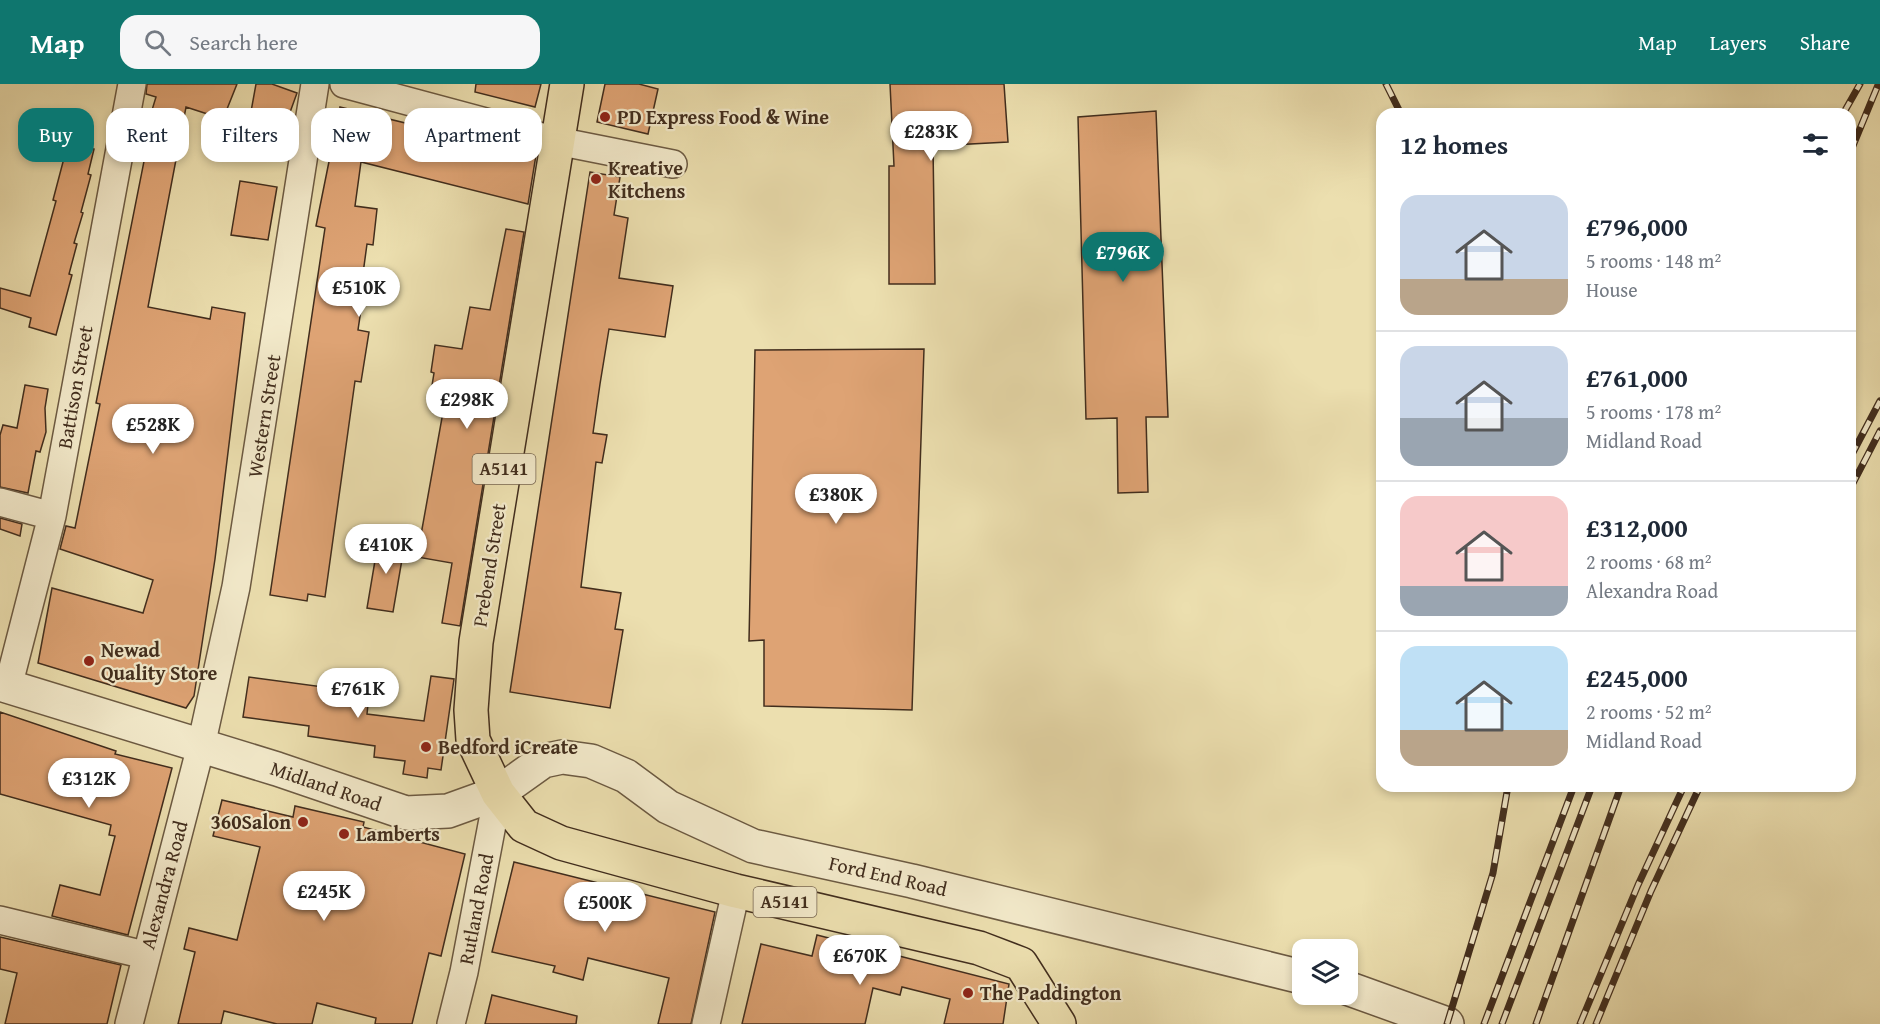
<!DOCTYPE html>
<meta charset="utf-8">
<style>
body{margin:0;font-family:"Gentium Book Plus",serif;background:#f6f6f7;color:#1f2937;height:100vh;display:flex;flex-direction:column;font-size:22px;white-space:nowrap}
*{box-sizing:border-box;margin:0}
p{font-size:20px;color:#747a83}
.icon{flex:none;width:33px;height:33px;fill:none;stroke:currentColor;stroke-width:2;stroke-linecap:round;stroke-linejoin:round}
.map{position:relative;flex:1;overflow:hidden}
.panel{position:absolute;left:1376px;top:24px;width:480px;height:684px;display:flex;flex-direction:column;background:#fff;border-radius:18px;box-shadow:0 3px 9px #0003}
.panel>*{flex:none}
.guide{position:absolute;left:18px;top:24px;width:570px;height:54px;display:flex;gap:12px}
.buttons{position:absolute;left:1292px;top:855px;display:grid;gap:12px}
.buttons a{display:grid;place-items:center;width:66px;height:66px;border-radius:12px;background:#fff;box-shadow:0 3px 9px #0003;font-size:30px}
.price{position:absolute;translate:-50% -51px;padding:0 14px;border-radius:21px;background:#fff;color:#222;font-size:20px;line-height:39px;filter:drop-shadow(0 2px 3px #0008)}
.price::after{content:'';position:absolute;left:50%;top:36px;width:18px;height:14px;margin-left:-9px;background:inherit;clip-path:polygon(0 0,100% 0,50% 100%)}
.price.selected{background:#0f766e;color:#fff}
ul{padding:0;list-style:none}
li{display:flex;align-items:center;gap:18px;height:150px;padding:0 24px}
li+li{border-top:2px solid #e0e1e3}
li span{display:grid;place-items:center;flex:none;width:168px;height:120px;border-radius:18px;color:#555}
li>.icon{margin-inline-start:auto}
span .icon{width:72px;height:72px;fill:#fffc;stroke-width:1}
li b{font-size:26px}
h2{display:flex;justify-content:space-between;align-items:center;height:72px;padding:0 24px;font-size:26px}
.pill{padding:0 21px;border-radius:18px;background:#fff;box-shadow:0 3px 9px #0003;font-size:21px;line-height:54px}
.pill.selected{background:#0f766e;color:#fff}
header{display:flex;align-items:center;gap:36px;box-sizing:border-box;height:84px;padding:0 30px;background:#0f766e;color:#fff}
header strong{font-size:28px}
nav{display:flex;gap:33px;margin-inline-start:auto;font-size:21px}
.search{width:420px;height:54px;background:#f6f6f7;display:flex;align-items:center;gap:15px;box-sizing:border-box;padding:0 21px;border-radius:18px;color:#747a83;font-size:22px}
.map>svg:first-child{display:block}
.building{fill:#dea374;stroke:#412d1d;stroke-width:1.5}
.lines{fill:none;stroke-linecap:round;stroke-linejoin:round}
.minor-casing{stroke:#6c5a42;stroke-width:30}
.tertiary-casing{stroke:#6c5a42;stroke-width:36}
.primary-casing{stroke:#412d1d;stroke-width:36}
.minor{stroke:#f3eacb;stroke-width:27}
.tertiary{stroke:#f3eacb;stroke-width:33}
.primary{stroke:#ecdfaf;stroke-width:33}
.rail-casing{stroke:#412d1d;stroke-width:7}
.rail{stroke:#f3eacb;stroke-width:4.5;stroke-dasharray:14;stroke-linecap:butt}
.poi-dot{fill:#8f2418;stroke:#f3eacb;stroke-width:2}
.labels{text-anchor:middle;stroke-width:4.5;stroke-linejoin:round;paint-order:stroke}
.shield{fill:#f3eacb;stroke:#766651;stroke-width:1.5}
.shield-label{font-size:18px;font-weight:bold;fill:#412d1d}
.poi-label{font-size:20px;font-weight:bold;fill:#412d1d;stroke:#f3eacb;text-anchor:start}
.street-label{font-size:20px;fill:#412d1d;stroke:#f3eacb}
</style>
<header>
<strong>Map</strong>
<div class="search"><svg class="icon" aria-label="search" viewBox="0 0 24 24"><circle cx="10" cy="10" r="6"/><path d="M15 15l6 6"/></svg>Search here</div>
<nav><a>Map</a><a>Layers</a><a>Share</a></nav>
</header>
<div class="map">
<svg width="1880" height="940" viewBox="0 0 1880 940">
<rect width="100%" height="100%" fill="#ecdfaf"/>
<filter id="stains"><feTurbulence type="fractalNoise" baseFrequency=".00333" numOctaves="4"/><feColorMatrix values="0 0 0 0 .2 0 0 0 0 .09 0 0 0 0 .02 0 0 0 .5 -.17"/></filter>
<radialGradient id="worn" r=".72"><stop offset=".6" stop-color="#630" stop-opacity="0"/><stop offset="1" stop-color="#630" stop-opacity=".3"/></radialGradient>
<path class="building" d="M 147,0 L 237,0 L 223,35 L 186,23 L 148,223 L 210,235 L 212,223 L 245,229 L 215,475 L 194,612 L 186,624 L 38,579 L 52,504 L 143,529 L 153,496 L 60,465 L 66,442 L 75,444 L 100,320 L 96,319 L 154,27 L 152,26 L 156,13 L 146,10 Z
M 256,0 L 272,0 L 297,9 L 280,56 L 248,44 Z
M 476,0 L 541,0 L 535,23 L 475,8 Z
M 605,0 L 639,0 L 658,5 L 648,50 L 597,38 Z
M 890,0 L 1004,0 L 1008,58 L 933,62 L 935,200 L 889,200 L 889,82 L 894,82 Z
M 340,23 L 536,71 L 528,120 L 361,78 L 355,122 L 377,125 L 373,161 L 367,160 L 359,219 L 362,219 L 358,246 L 369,248 L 361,298 L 355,297 L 325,513 L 308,510 L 307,517 L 270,511 L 325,144 L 316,142 Z
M 1156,27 L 1168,333 L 1146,333 L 1148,408 L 1118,409 L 1117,334 L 1086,335 L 1078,33 Z
M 68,59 L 94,65 L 88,90 L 91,91 L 81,128 L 83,129 L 74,159 L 77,160 L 69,190 L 72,191 L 56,251 L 29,243 L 31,234 L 0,224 L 0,204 L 30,212 L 56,117 L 53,116 Z
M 590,88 L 620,93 L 614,131 L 628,134 L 619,194 L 673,202 L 665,253 L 609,245 L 600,300 L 593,349 L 607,351 L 602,379 L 596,378 L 581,503 L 621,509 L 615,545 L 623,546 L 610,624 L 510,608 Z
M 240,97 L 277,103 L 268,156 L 231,151 Z
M 506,145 L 524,148 L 460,542 L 442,539 L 452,479 L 417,473 L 445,317 L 430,314 L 434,289 L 431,288 L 435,261 L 462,265 L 470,223 L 490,226 Z
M 924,265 L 912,626 L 764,622 L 764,556 L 749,557 L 755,266 Z
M 25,301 L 48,305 L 45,324 L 46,348 L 40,368 L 36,367 L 28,409 L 0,403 L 0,351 L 3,341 L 17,344 Z
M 0,434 L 22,440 L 20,452 L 0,445 Z
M 379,453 L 405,458 L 393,528 L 367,524 Z
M 431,592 L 454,595 L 441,686 L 428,684 L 427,694 L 403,690 L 405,677 L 374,673 L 375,662 L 308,652 L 309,642 L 243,633 L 249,593 L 338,605 L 339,602 L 364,605 L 362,619 L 368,620 L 367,630 L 424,637 Z
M 0,628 L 116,667 L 115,670 L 172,684 L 128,851 L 52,832 L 60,801 L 100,811 L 115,752 L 109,751 L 111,741 L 0,710 Z
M 222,716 L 293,733 L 295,722 L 364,738 L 363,743 L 465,770 L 441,872 L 429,869 L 412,940 L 375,940 L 376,934 L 317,919 L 312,940 L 277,940 L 224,927 L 221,940 L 178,940 L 195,868 L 184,865 L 189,844 L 237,856 L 260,763 L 213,752 Z
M 514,778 L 715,828 L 691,940 L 658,940 L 669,894 L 588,874 L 583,896 L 553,888 L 555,882 L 492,868 Z
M 817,851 L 1009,900 L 1003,940 L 944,940 L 950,915 L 902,903 L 900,911 L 873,904 L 865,940 L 742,940 L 761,860 L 812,872 Z
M 0,853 L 121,881 L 107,940 L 5,940 L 17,889 L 0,885 Z
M 492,911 L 577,932 L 576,940 L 485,940 Z"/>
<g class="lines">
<g class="minor-casing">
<path id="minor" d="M 344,0 L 557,57 L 673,80
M 0,418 L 52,432
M 8,603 L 52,432 L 132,0
M 0,836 L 145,871
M 129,940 L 201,662 L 236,503 L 315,0
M 451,940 L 464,888 L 498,709
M 706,940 L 736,807"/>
</g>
<g class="tertiary-casing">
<path id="tertiary" d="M 0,600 L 277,685 L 406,729 L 448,727 L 498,709 L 543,677 L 562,673 L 591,677 L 626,692 L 668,723 L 753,762 L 912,797 L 1302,893
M 1347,904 L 1447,940"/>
</g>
<g class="primary-casing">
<path id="primary" d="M 567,0 L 476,558 L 471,626 L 473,656 L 498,709 L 524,742 L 561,759 L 736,807 L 979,864 L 1021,880 L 1059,940"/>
</g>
<use href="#minor" class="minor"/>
<use href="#tertiary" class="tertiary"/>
<use href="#primary" class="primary"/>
<g class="rail-casing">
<path id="rail" d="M 1386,0 L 1401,30
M 1843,30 L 1860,0
M 1850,69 L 1878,1
M 1850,374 L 1880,317
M 1850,405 L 1880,347
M 1447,940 L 1493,789 L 1508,702
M 1484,940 L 1574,702
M 1502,940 L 1592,702
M 1536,940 L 1621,702
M 1580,940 L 1638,801 L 1684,702
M 1596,940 L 1651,807 L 1700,702"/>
</g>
<use href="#rail" class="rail"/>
</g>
<g class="poi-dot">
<circle cx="605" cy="33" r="6"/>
<circle cx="596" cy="95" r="6"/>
<circle cx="89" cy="577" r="6"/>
<circle cx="426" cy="663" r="6"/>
<circle cx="303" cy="738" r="6"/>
<circle cx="344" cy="750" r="6"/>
<circle cx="968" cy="909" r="6"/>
</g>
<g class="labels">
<g class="shield">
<rect x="472.5" y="370" width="63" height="30" rx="4.5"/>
<rect x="753.5" y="803" width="63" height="30" rx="4.5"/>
</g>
<g class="shield-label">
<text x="504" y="391">A5141</text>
<text x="785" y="824">A5141</text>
</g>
<g class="poi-label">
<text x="617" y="40">PD Express Food &amp; Wine</text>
<text x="608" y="91">Kreative<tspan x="608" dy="23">Kitchens</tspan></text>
<text x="101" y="573">Newad<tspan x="101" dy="23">Quality Store</tspan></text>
<text x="438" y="670">Bedford iCreate</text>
<text x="291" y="745" text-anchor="end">360Salon</text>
<text x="356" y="757">Lamberts</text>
<text x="980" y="916">The Paddington</text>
</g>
<g class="street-label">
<text transform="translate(75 303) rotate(-80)" y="7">Battison Street</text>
<text transform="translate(264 332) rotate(-81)" y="7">Western Street</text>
<text transform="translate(489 481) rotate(-81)" y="7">Prebend Street</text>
<text transform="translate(326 702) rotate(19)" y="7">Midland Road</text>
<text transform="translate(888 792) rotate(13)" y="7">Ford End Road</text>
<text transform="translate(164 801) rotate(-75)" y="7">Alexandra Road</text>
<text transform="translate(476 825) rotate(-79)" y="7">Rutland Road</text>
</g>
</g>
<rect width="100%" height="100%" filter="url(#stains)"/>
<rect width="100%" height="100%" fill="url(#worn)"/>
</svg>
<div class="buttons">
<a><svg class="icon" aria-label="layers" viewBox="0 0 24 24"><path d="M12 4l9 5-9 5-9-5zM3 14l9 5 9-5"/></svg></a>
</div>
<b class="price" style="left:931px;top:78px">£283K</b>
<b class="price selected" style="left:1123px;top:199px">£796K</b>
<b class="price" style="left:359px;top:234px">£510K</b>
<b class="price" style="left:467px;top:346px">£298K</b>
<b class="price" style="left:153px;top:371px">£528K</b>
<b class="price" style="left:836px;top:441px">£380K</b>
<b class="price" style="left:386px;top:491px">£410K</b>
<b class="price" style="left:358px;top:635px">£761K</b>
<b class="price" style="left:89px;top:725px">£312K</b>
<b class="price" style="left:324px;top:838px">£245K</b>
<b class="price" style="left:605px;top:849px">£500K</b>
<b class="price" style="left:860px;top:902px">£670K</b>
<div class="guide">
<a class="pill selected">Buy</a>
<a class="pill">Rent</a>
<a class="pill">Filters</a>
<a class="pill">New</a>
<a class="pill">Apartment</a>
</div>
<section class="panel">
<h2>12 homes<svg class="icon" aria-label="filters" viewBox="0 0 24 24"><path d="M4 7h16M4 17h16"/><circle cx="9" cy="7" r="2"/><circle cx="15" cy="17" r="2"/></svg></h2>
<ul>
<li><span style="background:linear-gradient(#c9d6e8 70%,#b9a48a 0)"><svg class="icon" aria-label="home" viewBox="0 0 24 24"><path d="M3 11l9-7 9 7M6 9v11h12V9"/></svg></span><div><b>£796,000</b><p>5 rooms · 148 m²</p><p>House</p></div></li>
<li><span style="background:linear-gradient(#c9d6e8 60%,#9aa5b1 0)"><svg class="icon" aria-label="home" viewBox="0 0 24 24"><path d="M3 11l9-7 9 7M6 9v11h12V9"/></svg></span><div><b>£761,000</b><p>5 rooms · 178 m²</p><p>Midland Road</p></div></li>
<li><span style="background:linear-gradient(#f6c9c9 75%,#9aa5b1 0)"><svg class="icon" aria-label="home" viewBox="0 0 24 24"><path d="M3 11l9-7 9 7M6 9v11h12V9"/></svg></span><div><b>£312,000</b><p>2 rooms · 68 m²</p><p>Alexandra Road</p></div></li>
<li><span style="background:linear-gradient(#bfe0f5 70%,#b9a48a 0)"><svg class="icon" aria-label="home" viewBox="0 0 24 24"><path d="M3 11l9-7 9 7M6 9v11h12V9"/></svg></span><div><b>£245,000</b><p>2 rooms · 52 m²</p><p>Midland Road</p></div></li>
</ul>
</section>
</div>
